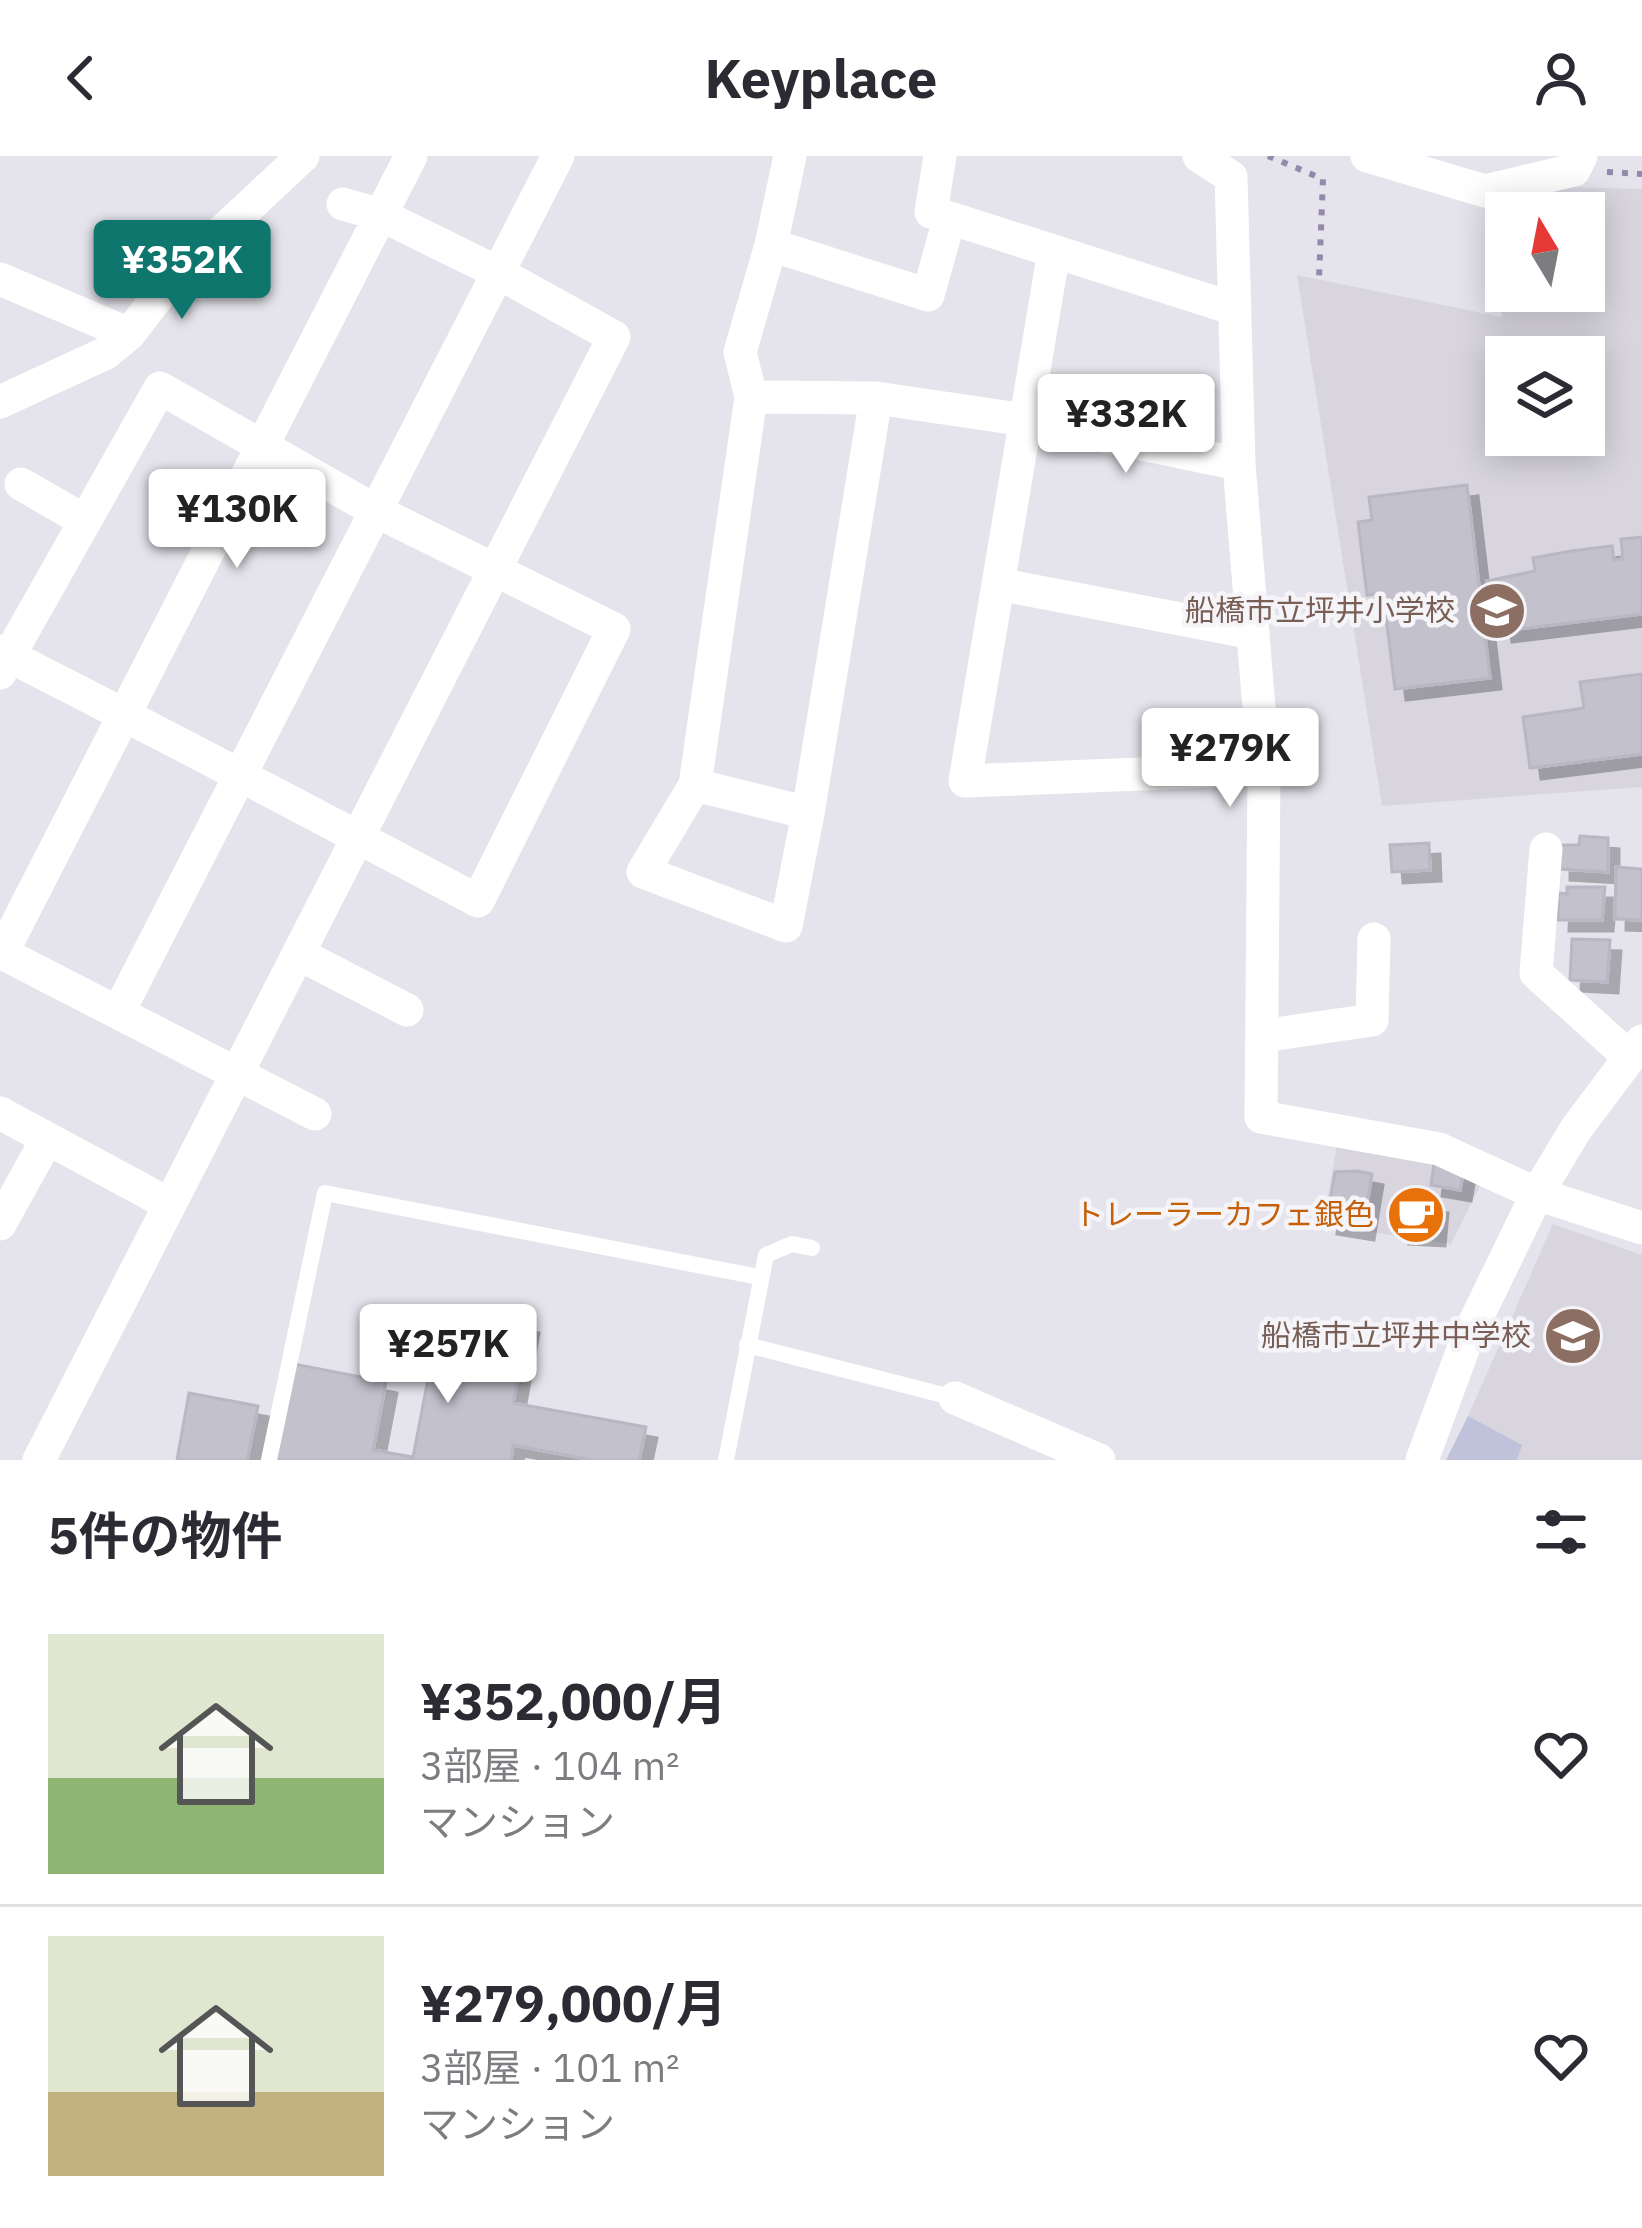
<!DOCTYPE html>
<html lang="ja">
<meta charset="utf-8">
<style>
body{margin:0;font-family:"IBM Plex Sans","Noto Sans JP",sans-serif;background:#f2f2f3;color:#2b2b33;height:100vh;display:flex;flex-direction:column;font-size:45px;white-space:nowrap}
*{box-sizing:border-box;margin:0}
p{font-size:39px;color:#7c7c81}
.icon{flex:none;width:66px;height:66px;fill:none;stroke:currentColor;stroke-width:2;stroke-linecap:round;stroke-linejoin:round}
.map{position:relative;height:1304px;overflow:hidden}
.drawer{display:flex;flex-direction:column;background:#fff;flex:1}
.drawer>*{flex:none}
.needle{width:78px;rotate:350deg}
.buttons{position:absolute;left:1485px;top:36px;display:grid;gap:24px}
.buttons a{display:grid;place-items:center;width:120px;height:120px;border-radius:0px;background:#fff;box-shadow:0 6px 30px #0003;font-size:60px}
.price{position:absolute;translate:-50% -102px;padding:0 27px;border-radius:12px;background:#fff;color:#222;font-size:39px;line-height:78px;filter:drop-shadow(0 3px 6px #0008)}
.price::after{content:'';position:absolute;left:50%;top:72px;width:36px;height:27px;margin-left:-18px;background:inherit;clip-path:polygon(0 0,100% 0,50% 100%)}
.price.on{background:#0f766e;color:#fff}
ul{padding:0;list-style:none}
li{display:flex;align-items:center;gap:36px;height:300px;padding:0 48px}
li+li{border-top:3px solid #e1e1e2}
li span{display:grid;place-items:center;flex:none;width:336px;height:240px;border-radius:0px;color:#555}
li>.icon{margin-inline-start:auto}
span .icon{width:144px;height:144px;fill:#fffc;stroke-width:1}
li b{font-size:51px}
h2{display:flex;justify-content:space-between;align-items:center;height:144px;padding:0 48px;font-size:51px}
header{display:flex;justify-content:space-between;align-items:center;height:156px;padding:0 48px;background:#fff;font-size:54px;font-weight:800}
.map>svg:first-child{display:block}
.built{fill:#d8d5df;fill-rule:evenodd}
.green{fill:#bfc2da}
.building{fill:#c3c1cc;stroke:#bab7c5;stroke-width:3;filter:url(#shadow)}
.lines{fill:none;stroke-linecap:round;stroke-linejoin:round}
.path{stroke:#9488ab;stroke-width:6;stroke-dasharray:6 9;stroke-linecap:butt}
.service{stroke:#fff;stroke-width:16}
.minor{stroke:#fff;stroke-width:33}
.tertiary{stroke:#fff;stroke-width:33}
.labels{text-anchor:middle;stroke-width:9;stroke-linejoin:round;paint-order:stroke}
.education-label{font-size:30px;fill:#785e54;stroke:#f5f4f9;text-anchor:end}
.food-label{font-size:30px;fill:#c56008;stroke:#f5f4f9;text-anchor:end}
</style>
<header><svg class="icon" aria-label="back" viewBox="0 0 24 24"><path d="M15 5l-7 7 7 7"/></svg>Keyplace<svg class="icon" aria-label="person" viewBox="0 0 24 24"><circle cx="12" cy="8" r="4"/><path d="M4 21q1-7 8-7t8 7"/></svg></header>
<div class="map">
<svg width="1642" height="1304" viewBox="0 0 1642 1304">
<defs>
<filter id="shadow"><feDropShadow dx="11" dy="11" stdDeviation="0" flood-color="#0004"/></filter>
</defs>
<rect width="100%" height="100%" fill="#e5e4ec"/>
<path class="built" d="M 1565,31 L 1642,33 L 1642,631 L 1382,650 L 1297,119 L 1502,161 L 1494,49 ZM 1506,57 L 1584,57 L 1584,135 L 1506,135 ZM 1506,201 L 1584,201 L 1584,279 L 1506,279 Z
M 1337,989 L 1457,1007 L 1485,1020 L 1451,1088 L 1323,1069 Z
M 1553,1068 L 1642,1099 L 1642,1304 L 1517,1304 L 1521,1289 L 1468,1260 Z"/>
<path class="green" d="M 1468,1260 L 1522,1289 L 1517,1304 L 1446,1304 Z"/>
<path class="building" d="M 1467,329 L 1490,522 L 1395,533 L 1383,437 L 1367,439 L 1358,366 L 1372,364 L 1369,341 Z
M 1642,381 L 1642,458 L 1501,475 L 1496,440 L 1489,441 L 1487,425 L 1535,415 L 1533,402 L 1571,395 L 1612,390 L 1614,404 L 1623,403 L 1621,383 Z
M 1642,518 L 1642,598 L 1530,612 L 1523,561 L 1584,552 L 1580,526 Z
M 1580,680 L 1608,682 L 1608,716 L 1559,713 L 1559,689 L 1579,689 Z
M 1429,687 L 1430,714 L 1392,716 L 1390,689 Z
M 1616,711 L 1642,713 L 1642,764 L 1615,763 Z
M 1567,731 L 1605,731 L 1602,764 L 1558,764 L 1559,737 L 1567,738 Z
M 1572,783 L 1610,784 L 1607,826 L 1570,824 Z
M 1434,1008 L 1464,1012 L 1460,1034 L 1431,1029 Z
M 1357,1015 L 1372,1018 L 1363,1073 L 1326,1067 L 1335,1016 Z
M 1404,1042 L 1437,1046 L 1434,1079 L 1398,1077 L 1398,1068 L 1392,1067 L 1394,1048 L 1403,1049 Z
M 442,1150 L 528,1166 L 513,1247 L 646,1271 L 639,1304 L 593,1304 L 513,1289 L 511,1304 L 276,1304 L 294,1208 L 386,1226 L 373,1294 L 413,1301 Z
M 189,1237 L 258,1250 L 247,1304 L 177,1304 Z"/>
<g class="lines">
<path class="path" d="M 1268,0 L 1323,23 L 1319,123
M 1607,16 L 1642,18"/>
<path class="service" d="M 747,1189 L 955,1242
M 269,1304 L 325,1037 L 759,1121
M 726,1304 L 766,1099 L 792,1088 L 812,1092"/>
<path class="minor" d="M 790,0 L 771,89 L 928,139 L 949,64
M 940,0 L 931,56 L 1235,153
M 1199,0 L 1231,21 L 1239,308 L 1264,613 L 1261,961 L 1439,993 L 1537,1038 L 1642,1072
M 1367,0 L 1485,35 L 1574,14 L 1581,0
M 1054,95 L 965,625 L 1264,613
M 0,123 L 129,178
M 751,241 L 876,242 L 808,657 L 695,629 L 751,241 L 740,196 L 771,89
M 876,242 L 1026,264 L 1239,308
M 0,246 L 106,197 L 129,178 L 173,121 L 303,0
M 21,328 L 85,365
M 998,428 L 1253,477
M 0,495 L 9,500 C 167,580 322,662 478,745 L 614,473 L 376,355 L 160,232 L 9,500 L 0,517
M 695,629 L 643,716 L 786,770 L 808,657
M 1546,693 L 1536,817 L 1628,900
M 0,796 L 315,958
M 2,797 L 411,0
M 299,798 L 407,854
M 119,855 L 558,0
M 1262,880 L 1372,864 L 1374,783
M 0,957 L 167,1047
M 0,1068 L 47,983
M 955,1242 L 1099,1304
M 39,1304 L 614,181 L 499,117 L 381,59 L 343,48
M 1422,1304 L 1468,1180 L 1537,1038"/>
<path class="tertiary" d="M 1537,1038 L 1576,973 L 1642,885"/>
</g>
<defs>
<g id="school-disc" transform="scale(3)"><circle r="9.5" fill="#8d6e63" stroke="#f5f4f9"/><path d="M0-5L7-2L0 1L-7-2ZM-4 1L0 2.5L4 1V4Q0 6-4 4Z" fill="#fff"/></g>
<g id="cafe-disc" transform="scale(3)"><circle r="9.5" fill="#e8710a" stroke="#f5f4f9"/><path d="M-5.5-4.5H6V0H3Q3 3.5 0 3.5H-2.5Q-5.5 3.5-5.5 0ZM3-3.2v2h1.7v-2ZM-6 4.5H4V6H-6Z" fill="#fff"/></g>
</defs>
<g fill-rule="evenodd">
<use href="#school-disc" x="1497" y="455"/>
<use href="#cafe-disc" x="1416" y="1059"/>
<use href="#school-disc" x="1573" y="1180"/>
</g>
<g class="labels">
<g class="education-label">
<text x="1455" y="465">船橋市立坪井小学校</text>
<text x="1531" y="1190">船橋市立坪井中学校</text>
</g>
<g class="food-label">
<text x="1374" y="1069">トレーラーカフェ銀色</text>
</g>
</g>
</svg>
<div class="buttons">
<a><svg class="needle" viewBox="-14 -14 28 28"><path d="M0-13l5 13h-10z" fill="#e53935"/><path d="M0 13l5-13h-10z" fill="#7c7c81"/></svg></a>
<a><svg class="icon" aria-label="layers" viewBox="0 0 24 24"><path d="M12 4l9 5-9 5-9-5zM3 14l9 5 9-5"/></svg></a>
</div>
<b class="price on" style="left:182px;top:166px">¥352K</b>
<b class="price" style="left:1126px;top:320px">¥332K</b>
<b class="price" style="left:237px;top:415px">¥130K</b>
<b class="price" style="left:1230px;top:654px">¥279K</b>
<b class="price" style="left:448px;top:1250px">¥257K</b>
</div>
<section class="drawer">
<h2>5件の物件<svg class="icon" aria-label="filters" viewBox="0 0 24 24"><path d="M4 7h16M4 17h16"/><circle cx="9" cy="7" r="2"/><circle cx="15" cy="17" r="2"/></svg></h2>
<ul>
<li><span style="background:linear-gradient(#dfe7d0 60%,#8fb573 0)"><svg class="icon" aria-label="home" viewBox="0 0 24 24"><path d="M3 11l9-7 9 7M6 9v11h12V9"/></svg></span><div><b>¥352,000/月</b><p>3部屋 · 104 m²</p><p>マンション</p></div><svg class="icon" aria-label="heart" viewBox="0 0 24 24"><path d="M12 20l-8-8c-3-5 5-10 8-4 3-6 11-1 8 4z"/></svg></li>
<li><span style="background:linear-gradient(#dfe7d0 65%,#c2b280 0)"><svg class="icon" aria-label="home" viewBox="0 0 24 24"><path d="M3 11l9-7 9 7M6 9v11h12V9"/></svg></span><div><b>¥279,000/月</b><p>3部屋 · 101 m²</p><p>マンション</p></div><svg class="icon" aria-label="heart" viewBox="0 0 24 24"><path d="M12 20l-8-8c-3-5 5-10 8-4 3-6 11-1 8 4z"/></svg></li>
</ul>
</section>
